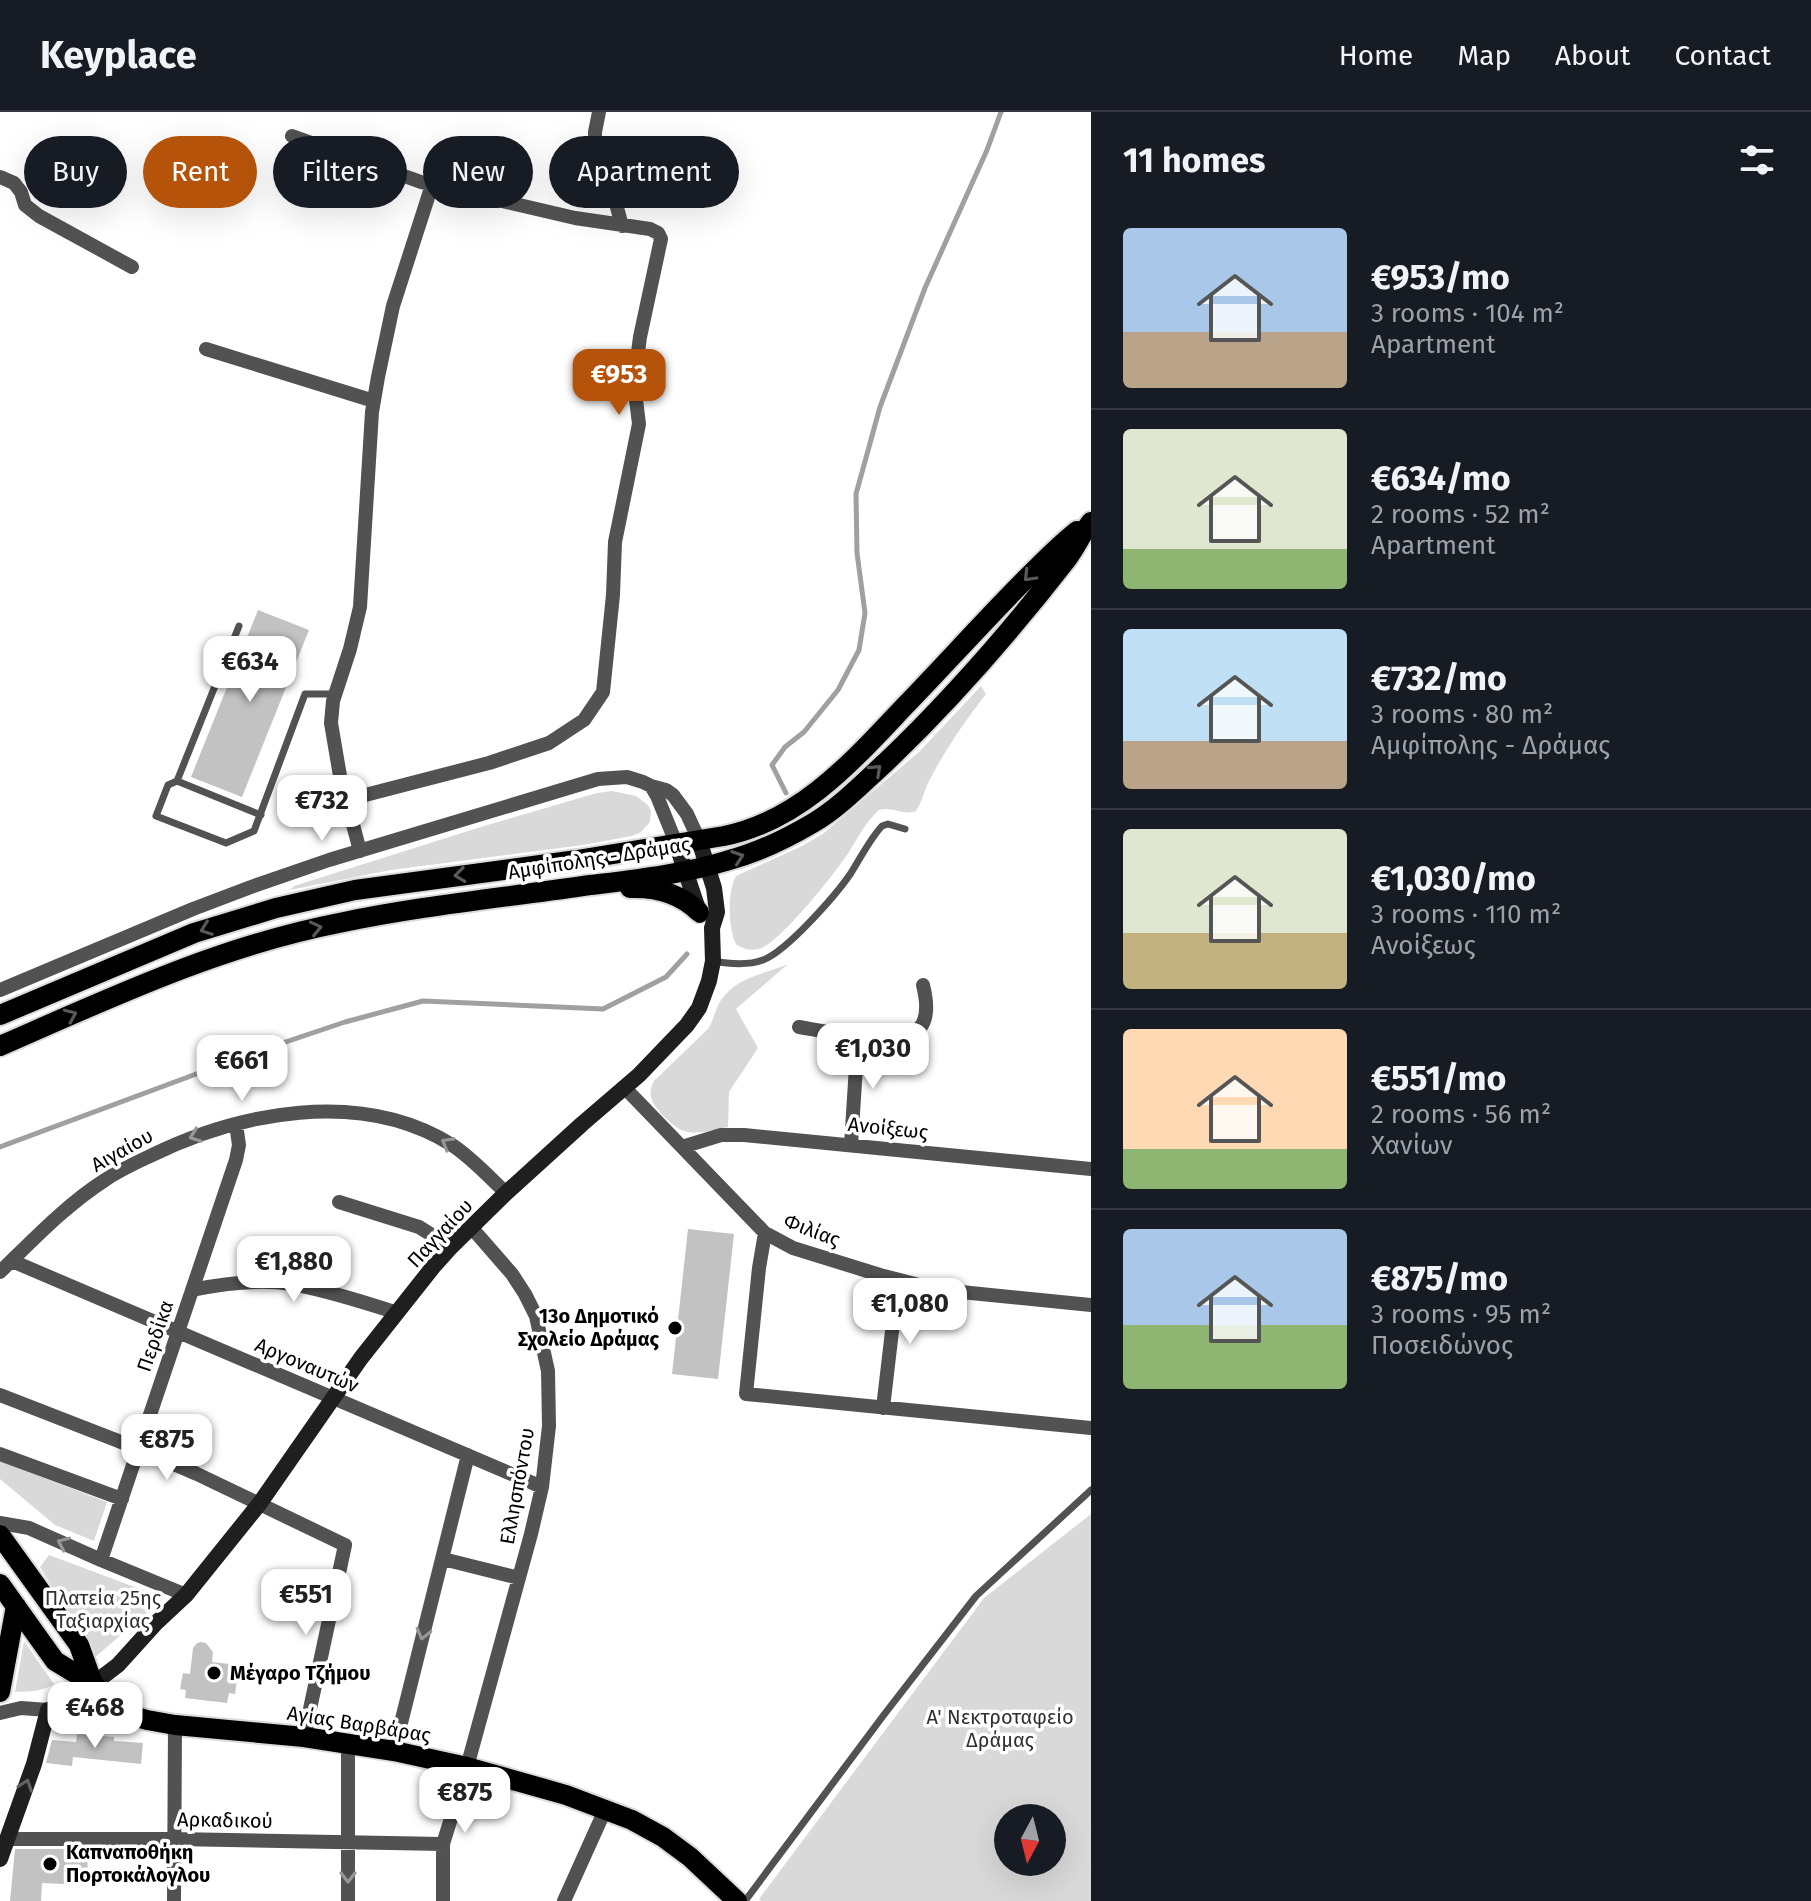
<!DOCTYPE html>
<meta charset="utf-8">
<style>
body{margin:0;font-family:"Fira Sans",sans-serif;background:#20242c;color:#f1f3f6;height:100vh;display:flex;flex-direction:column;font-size:30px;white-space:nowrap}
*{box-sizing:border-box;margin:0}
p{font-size:26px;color:#9ea1a6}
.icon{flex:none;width:44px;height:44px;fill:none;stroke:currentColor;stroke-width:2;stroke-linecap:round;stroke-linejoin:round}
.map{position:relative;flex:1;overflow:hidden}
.panel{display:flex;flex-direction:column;background:#171b24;width:720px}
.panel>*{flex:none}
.guide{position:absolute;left:24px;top:24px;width:760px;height:72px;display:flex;gap:16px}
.needle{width:52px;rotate:187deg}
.controls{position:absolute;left:994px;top:1692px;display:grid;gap:16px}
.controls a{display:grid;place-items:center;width:72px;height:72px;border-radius:50%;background:#171b24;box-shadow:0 8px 32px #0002;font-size:40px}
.price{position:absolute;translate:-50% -68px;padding:0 18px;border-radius:16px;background:#fff;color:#222;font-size:26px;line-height:52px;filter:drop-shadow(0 2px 4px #0008)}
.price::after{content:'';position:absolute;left:50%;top:48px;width:24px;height:18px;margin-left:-12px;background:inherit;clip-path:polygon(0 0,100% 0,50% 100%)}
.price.current{background:#b45309;color:#fff}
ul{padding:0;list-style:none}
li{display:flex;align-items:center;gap:24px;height:200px;padding:0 32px}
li+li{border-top:2px solid #363941}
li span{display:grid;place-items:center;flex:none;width:224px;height:160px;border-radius:8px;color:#555}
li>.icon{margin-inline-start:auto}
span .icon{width:96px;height:96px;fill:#fffc;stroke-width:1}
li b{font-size:34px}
h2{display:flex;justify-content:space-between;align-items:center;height:96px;padding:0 32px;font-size:34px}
.pill{padding:0 28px;border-radius:36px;background:#171b24;box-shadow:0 8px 32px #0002;font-size:28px;line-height:72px}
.pill.current{background:#b45309;color:#fff}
header{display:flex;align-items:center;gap:48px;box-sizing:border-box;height:112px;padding:0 40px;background:#171b24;border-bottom:2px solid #363941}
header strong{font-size:38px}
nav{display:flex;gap:44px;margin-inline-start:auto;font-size:28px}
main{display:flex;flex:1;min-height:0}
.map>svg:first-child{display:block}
.green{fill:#d9d9d9;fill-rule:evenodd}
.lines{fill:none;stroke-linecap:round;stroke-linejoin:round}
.stream{stroke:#a0a0a0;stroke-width:5}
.building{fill:#c2c2c2}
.primary-casing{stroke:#dbdbdb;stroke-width:24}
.lane{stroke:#525252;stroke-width:7}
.street{stroke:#525252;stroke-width:14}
.secondary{stroke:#1f1f1f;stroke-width:16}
.primary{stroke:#000;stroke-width:20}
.oneway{stroke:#595959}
.oneway2{stroke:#979797}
.oneway3{stroke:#626262}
.poi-dot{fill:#000;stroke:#fff;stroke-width:3}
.labels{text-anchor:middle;stroke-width:7;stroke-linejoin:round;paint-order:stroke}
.street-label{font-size:20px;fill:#000;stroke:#fff}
.poi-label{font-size:20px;font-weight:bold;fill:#000;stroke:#fff;text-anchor:start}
.park-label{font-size:20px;fill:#303030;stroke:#fff}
</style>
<header>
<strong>Keyplace</strong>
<nav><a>Home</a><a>Map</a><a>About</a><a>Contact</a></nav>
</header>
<main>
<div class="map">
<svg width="1091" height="1789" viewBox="0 0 1091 1789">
<rect width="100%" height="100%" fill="#fff"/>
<path class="green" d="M 981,574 L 986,582 C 964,610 945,638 929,669 C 924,679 922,690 916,699 C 903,704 892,694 879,698 C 865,710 857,728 847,743 C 834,762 779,832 759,837 C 751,839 743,837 736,832 C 728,815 727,780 736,764 L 802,734 L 824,721 L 920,639 Z
M 612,679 L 636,684 L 648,693 L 651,699 L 650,710 L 641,720 L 632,724 L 583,733 L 391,758 L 290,778 L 294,774 L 484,714 L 597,681 Z
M 788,852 L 736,897 L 758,936 L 729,980 L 728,1015 C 714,1018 698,1023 684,1019 C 674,1016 655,997 652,988 C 649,981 651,975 654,969 L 708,917 C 714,908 715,897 721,888 C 738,864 763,863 788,852 Z
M 0,1349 L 107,1390 L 94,1429 L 55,1413 L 0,1367 Z
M 1091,1402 L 1091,1789 L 761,1789 L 759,1787 L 984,1486 ZM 1008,1706 L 1052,1706 L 1052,1750 L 1008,1750 Z
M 49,1443 L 164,1486 L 94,1546 L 40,1455 Z
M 24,1529 L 54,1572 C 42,1580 29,1579 15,1580 Z"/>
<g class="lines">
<path class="stream" d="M 786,681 L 772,653 L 785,635 L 804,620 L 838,578 L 859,538 L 865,501 L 857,441 L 856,382 L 880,295 L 925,176 L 987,38 L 1001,0
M 0,1035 L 250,942 L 345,910 L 423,889 L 603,897 L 666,865 L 687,842"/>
</g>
<path class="building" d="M 258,498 L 309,518 L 242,685 L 191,665 Z
M 688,1117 L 734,1122 L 718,1267 L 672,1262 Z
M 201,1530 L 206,1531 L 213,1540 L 212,1550 L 239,1553 L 235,1582 L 229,1581 L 227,1591 L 185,1586 L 186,1578 L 180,1577 L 183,1561 L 190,1562 L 193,1536 L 197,1531 Z
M 77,1622 L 114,1625 L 114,1629 L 143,1631 L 141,1652 L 73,1645 L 72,1654 L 46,1651 L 52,1628 L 76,1630 Z
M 15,1737 L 88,1737 L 87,1773 L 42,1771 L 41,1789 L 10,1789 Z"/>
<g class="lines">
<g class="primary-casing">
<path id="primary" d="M 630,776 C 656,775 680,781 699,800
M 0,903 L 194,821 L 276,796 L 355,778 L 577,748 L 724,724 C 799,709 851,651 901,598 C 938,560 974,520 1011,482 C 1032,461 1053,438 1077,419
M 0,934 C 110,886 220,834 339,811 C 419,794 501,786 583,774 C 630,768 680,763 726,749 C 757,741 786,727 813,711 C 839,696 864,670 886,650 C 952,587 1011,519 1067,447 C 1076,435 1082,421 1091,410
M 0,1423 L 79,1533 L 93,1572
M 0,1472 L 55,1549 L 93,1572 L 123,1601 L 147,1608 L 175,1613 L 304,1625 L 394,1639 L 467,1655 L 566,1683 L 632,1708 L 663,1725 L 690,1745 L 737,1789
M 0,1580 L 16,1494"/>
</g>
<path class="lane" d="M 239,514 L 177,669 L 168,673 L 156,704 L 226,731 L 254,719 L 305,582 L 335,582
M 177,669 L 261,703
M 713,849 C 729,852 747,854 763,848 C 787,839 836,783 851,761 C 861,745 870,727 882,714 L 888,712 L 905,717
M 745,1789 L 883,1604 L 976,1484 L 1091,1378"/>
<path class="street" d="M 599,0 L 595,20 L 595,35 L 615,88 L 622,114
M 292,24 L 421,70 L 575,106 L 650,117 L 658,121 L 661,127 L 640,225 L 634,271 L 639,312 L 615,430 L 613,483 L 603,580 L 584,608 L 549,631 L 489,651 L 346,688
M 0,65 L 14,71 L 21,80 L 25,93 L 39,104 L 132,155
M 206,237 L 374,289
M 651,674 L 657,684 L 676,731
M 360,739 L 340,664 L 331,611 L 333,589 L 350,537 L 360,495 L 372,300 L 378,265 L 393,194 L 432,73
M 0,878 L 193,797 L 251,775 L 329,748 L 598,667 L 627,665 L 643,670 L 651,674 L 666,678 L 673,683 L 687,702 L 699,728
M 799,915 C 824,919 889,932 911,922 C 931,914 927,889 923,873
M 624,975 L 765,1121 L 793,1136 L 880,1163 L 923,1174 L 961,1180 L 1091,1193
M 851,1033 L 858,923
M 682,1035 L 721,1023 L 744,1023 L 1091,1057
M 339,1090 L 419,1115 L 451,1135
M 765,1121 L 759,1156 L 746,1282 L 1091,1316
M 12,1149 L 542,1375
M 0,1160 C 33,1128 66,1093 105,1068 C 118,1059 133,1052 148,1045 C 238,1000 361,976 452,1033 C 472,1046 489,1065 506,1081
M 192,1178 C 225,1171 259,1167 292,1172 C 327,1178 362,1190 395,1200
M 0,1283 L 139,1337 L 197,1362 L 345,1433 L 304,1625
M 883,1296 L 898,1168
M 0,1342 L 122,1387
M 0,1411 L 29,1416 L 101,1448 L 186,1483
M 443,1447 L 519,1466
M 101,1448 L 236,1048 L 239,1033 L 236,1012
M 0,1601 L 21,1596 L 48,1598
M 394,1639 L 468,1343
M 7,1727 L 174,1727 L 443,1732
M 174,1789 L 175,1613
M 348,1789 L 348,1631
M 443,1789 L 443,1732 L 467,1655 L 531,1422 L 542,1375 L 549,1314 L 548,1259 L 536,1204 L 525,1182 L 512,1162 L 471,1115
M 564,1789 L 605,1698"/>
<path class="secondary" d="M 676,731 L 700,803
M 0,1747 L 34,1652 L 48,1598 L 61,1595 L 79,1580 L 93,1572 L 118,1553 L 156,1511 L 186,1483 L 260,1391 L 361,1246 L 433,1155 L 451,1135 L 506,1081 L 582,1012 L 639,963 L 687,913 L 699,896 L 709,869 L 713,849 L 712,816 L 717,800 L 714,776 L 699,728"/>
<use href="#primary" class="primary"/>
</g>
<defs><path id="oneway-chevron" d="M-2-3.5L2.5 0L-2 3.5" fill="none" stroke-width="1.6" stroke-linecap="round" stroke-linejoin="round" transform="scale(2)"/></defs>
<g class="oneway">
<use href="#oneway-chevron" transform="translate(1029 464) rotate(134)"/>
<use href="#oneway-chevron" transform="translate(876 658) rotate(-43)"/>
<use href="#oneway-chevron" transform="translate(738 745) rotate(-19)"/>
<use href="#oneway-chevron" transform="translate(460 763) rotate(173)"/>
<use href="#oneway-chevron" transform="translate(316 816) rotate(-13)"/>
<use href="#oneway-chevron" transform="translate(206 817) rotate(160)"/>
<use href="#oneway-chevron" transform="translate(71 903) rotate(-24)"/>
</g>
<g class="oneway2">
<use href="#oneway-chevron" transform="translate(195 1024) rotate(160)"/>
<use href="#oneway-chevron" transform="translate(447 1031) rotate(-150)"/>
<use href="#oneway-chevron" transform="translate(63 1431) rotate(-156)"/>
<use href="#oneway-chevron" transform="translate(423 1522) rotate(104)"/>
<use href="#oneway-chevron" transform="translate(348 1765) rotate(90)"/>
</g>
<use class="oneway3" href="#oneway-chevron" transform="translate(26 1673) rotate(-71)"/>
<g class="poi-dot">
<circle cx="675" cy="1216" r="8"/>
<circle cx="214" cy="1561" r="8"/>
<circle cx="50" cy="1752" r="8"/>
</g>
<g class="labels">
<g class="street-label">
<text transform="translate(599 746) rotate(-9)" y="7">Αμφίπολης - Δράμας</text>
<text transform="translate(888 1016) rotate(6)" y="7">Ανοίξεως</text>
<text transform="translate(122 1038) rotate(-29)" y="7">Αιγαίου</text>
<text transform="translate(812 1118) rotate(21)" y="7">Φιλίας</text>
<text transform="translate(440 1121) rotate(-47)" y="7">Παγγαίου</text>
<text transform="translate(155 1224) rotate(-71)" y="7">Περδίκα</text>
<text transform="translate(307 1253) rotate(23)" y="7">Αργοναυτών</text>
<text transform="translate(517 1374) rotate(-80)" y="7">Ελλησπόντου</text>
<text transform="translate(359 1612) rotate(9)" y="7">Αγίας Βαρβάρας</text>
<text transform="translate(225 1708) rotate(1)" y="7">Αρκαδικού</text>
</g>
<g class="poi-label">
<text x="659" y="1211" text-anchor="end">13ο Δημοτικό<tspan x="659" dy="23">Σχολείο Δράμας</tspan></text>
<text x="230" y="1568">Μέγαρο Τζήμου</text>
<text x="66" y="1747">Καπναποθήκη<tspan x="66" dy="23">Πορτοκάλογλου</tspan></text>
</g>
<g class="park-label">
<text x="103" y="1493">Πλατεία 25ης<tspan x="103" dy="23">Ταξιαρχίας</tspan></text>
<text x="1000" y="1612">Α' Νεκτροταφείο<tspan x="1000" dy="23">Δράμας</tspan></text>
</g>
</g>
</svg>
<div class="controls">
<a><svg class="needle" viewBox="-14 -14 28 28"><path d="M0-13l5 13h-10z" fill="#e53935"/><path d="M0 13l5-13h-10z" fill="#9ea1a6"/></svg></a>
</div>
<b class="price current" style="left:619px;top:305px">€953</b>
<b class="price" style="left:250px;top:592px">€634</b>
<b class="price" style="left:322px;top:731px">€732</b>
<b class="price" style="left:873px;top:979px">€1,030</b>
<b class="price" style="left:242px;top:991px">€661</b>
<b class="price" style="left:294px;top:1192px">€1,880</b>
<b class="price" style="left:910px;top:1234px">€1,080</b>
<b class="price" style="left:167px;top:1370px">€875</b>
<b class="price" style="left:306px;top:1525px">€551</b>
<b class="price" style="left:95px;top:1638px">€468</b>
<b class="price" style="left:465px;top:1723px">€875</b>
<div class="guide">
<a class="pill">Buy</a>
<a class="pill current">Rent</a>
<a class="pill">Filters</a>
<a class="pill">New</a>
<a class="pill">Apartment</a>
</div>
</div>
<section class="panel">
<h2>11 homes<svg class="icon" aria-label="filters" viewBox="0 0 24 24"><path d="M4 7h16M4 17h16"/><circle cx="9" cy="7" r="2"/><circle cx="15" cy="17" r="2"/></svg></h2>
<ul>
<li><span style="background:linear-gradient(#a9c7e8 65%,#b9a48a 0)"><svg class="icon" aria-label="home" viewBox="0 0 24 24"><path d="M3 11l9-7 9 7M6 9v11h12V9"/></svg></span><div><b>€953/mo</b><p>3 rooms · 104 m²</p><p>Apartment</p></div></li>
<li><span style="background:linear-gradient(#dfe7d0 75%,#8fb573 0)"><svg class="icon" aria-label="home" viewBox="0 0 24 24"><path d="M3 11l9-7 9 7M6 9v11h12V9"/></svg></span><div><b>€634/mo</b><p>2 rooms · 52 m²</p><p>Apartment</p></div></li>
<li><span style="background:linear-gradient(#bfe0f5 70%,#b9a48a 0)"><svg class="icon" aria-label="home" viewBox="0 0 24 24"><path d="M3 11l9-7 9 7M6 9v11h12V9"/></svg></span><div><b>€732/mo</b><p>3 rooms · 80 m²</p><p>Αμφίπολης - Δράμας</p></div></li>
<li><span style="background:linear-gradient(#dfe7d0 65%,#c2b280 0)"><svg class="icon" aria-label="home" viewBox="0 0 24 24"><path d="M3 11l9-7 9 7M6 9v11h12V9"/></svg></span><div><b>€1,030/mo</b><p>3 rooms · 110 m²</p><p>Ανοίξεως</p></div></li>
<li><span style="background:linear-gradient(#ffd9b3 75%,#8fb573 0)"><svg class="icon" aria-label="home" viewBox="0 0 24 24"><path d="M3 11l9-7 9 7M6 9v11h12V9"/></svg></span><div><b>€551/mo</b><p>2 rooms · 56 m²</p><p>Χανίων</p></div></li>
<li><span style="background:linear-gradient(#a9c7e8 60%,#8fb573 0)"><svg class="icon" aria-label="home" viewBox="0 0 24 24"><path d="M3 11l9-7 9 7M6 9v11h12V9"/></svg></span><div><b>€875/mo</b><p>3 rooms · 95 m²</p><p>Ποσειδώνος</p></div></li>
</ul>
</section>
</main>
